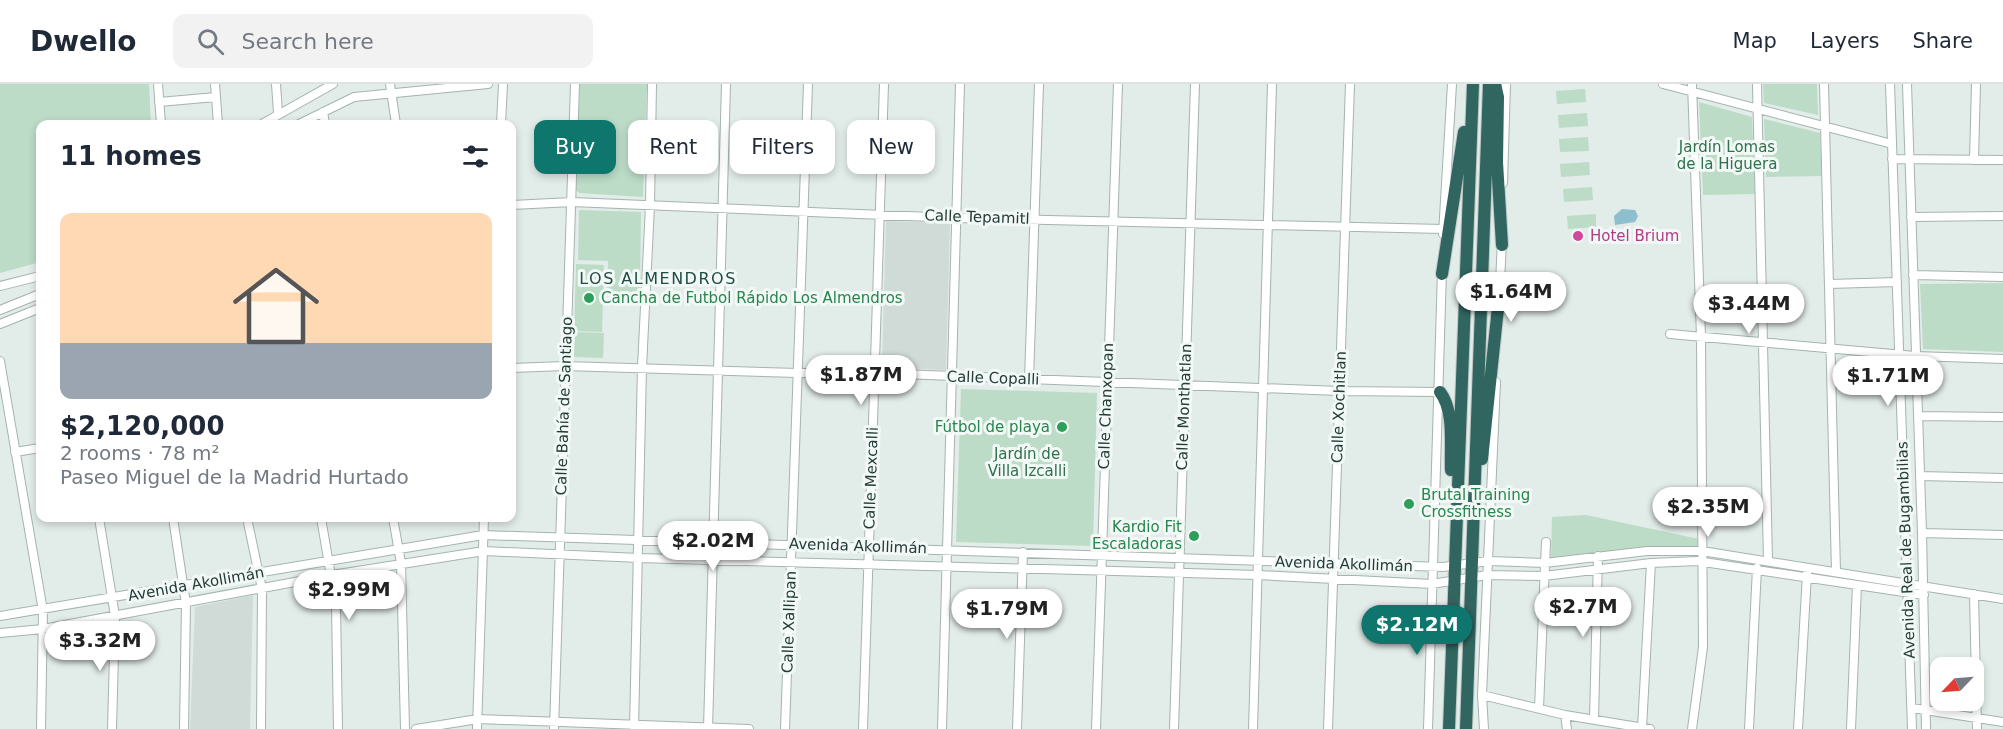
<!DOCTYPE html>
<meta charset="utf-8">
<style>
body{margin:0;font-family:"DejaVu Sans",sans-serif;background:#f2f2f3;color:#1f2937;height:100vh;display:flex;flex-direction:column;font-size:22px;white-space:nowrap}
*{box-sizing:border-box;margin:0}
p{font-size:20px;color:#747a83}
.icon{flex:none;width:33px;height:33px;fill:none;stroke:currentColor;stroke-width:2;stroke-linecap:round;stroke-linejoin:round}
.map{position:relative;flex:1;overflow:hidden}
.drawer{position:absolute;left:36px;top:36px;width:480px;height:402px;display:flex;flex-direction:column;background:#fff;border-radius:12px;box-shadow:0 3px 9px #0003}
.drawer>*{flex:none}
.hud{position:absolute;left:534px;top:36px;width:570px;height:54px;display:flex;gap:12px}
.needle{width:39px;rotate:245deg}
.fabs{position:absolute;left:1930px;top:573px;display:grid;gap:12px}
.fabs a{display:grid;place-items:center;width:54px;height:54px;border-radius:12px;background:#fff;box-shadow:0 3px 9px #0003;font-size:30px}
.price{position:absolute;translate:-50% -51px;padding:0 14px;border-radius:21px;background:#fff;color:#222;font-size:20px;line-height:39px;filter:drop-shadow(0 2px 3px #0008)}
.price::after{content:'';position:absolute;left:50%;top:36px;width:18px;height:14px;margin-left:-9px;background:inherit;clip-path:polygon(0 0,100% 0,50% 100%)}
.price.selected{background:#0f766e;color:#fff}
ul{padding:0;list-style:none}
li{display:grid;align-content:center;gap:12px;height:318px;padding:0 24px}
li span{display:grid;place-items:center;height:186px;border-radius:12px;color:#555}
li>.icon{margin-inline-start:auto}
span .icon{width:108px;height:108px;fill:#fffc;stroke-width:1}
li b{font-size:26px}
h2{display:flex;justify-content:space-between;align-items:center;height:72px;padding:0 24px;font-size:26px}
.pill{padding:0 21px;border-radius:12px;background:#fff;box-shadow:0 3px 9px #0003;font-size:21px;line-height:54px}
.pill.selected{background:#0f766e;color:#fff}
header{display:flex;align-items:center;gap:36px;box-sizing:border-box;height:84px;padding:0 30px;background:#fff;border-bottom:2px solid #e0e1e3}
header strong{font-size:28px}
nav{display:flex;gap:33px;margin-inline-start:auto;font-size:21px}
.search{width:420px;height:54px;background:#f2f2f3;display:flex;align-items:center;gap:15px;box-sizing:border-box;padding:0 21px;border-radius:12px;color:#747a83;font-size:22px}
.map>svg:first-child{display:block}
.built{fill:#d0dbd7}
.green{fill:#bcdcc7}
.water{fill:#8dbfce}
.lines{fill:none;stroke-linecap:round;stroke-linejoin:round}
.minor-casing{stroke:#a5b4af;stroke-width:10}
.highway-casing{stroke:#c1c8c7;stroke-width:14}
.minor{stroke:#fff;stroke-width:8}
.highway{stroke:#30665f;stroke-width:12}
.hotel-dot{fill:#d1479c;stroke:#f2f8f6;stroke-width:2}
.leisure-dot{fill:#2e9e5b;stroke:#f2f8f6;stroke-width:2}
.labels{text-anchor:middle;stroke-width:6;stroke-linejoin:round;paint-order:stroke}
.park-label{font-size:15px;fill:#2f714d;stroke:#f2f8f6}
.street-label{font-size:15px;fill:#233c37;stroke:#f2f8f6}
.hotel-label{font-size:15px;fill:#b23c85;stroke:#f2f8f6;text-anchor:start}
.leisure-label{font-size:15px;fill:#27864d;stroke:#f2f8f6;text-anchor:start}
.neighbourhood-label{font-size:16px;letter-spacing:1.5px;fill:#204d45;stroke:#f2f8f6}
</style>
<header>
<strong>Dwello</strong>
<div class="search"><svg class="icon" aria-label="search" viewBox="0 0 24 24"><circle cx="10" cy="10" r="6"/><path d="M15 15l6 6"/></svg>Search here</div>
<nav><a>Map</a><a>Layers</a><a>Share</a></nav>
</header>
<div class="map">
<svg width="2003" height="645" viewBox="0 0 2003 645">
<rect width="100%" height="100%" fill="#e2ece8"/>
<path class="built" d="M 886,137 L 950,139 L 946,286 L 882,283 Z
M 253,511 L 250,645 L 190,645 L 195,523 Z"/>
<path class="green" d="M 0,0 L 149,0 L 151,40 L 40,40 L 40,178 L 0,189 Z
M 580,0 L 647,0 L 643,113 L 579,109 L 575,105 Z
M 1763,0 L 1817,0 L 1818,31 L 1764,19 Z
M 1585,5 L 1586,18 L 1557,20 L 1556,7 Z
M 1699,18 L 1752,33 L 1755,110 L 1703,111 Z
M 1587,29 L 1588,42 L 1559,44 L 1558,31 Z
M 1764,35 L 1820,49 L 1822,92 L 1766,93 Z
M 1588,53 L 1589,67 L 1560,68 L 1559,55 Z
M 1589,78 L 1590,91 L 1561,93 L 1560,80 Z
M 1592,103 L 1593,116 L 1564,118 L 1563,105 Z
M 579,126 L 641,128 L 640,208 L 607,208 L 608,177 L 578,176 Z
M 1596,130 L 1596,143 L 1568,145 L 1567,132 Z
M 576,180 L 604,181 L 602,248 L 574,247 Z
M 2003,199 L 2003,268 L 1923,265 L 1920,200 Z
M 575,248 L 604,249 L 603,274 L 574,273 Z
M 961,305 L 1097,309 L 1093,462 L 956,458 Z
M 1586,431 L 1699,455 L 1699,462 L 1648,463 L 1551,475 L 1552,433 Z"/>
<path class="water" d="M 1622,125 L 1635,126 L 1638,132 L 1635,138 L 1615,141 L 1614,132 Z"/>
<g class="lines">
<g class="minor-casing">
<path id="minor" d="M 158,0 L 161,40
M 215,0 L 218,40
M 276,0 L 278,29
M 390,0 L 396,40
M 1663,0 L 1892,60
M 1757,0 L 1768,476
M 1824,0 L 1836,488
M 1890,0 L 1912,645
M 1907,0 L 1922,449 L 1926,645
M 159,18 L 216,13
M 323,28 L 325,40
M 262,40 L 333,0
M 299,40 L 354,13 L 488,0
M 501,40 L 503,0
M 1892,75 L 2003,76
M 1974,76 L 1976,0
M 1503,99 L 1506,0
M 512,121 L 572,118 L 956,134 L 1443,145
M 1911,133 L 2003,132
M 1443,150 L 1452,0
M 1913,191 L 2003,193
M 1829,200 L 1897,198
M 0,202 L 40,192
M 1499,219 L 1502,157
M 0,226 L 40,210
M 0,240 L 40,224
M 1670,250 L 1915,272 L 2003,275
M 0,277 L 43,527 L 41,645
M 512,284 L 564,282 L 798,289 L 875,289 L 1339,307 L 1440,308
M 1029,296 L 1039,0
M 1918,332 L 2003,333
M 15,368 L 40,364
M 1920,392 L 2003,394
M 99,434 L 115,532 L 112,645
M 173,434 L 186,520 L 184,645
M 247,434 L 262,505 L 261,645
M 321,434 L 336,521 L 338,645
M 393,434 L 401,479 L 405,645
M 1922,449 L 2003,451
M 1974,510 L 1977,645
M 0,532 L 483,451 L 1443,483 L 1488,477 L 1545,479 L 1647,467 L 1702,467 L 2003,515
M 0,549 L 43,545 L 332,491 L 484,467 L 639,474 L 1258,491 L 1432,500 L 1487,491 L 1544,492 L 1651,479 L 1697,477 L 1924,511
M 1482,611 L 1565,631 L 1650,645
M 1539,624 L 1546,458
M 1912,624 L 2003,638
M 1565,631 L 1567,645
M 1594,635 L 1598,472
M 1642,644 L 1651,479
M 416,645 L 478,635 L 749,645
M 477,645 L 484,434
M 554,645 L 575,0
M 634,645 L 642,283 L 650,122 L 652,0
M 708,645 L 726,0
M 785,645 L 808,0
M 863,645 L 884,0
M 942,645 L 960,0
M 1017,645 L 1023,468
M 1096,645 L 1118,0
M 1174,645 L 1195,0
M 1253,645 L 1272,0
M 1328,645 L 1350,0
M 1428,645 L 1442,187
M 1484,645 L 1482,611 L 1496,298
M 1692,645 L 1703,563 L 1701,252 L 1692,0
M 1749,645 L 1757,484
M 1798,645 L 1807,490
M 1851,645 L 1857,501"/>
</g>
<g class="highway-casing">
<path id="highway" d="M 1495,0 L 1498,13 L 1497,78 L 1502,161
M 1442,190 L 1464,48
M 1440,308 C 1455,327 1450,362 1451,386
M 1482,375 L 1499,214
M 1449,645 L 1473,0
M 1466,645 L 1489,0"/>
</g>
<use href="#minor" class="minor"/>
<use href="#highway" class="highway"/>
</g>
<circle class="hotel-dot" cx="1578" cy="152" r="6"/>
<g class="leisure-dot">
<circle cx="589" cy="214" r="6"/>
<circle cx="1062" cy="343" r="6"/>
<circle cx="1409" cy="420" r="6"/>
<circle cx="1194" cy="452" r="6"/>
</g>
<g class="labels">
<g class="park-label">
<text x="1727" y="68">Jardín Lomas<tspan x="1727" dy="17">de la Higuera</tspan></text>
<text x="1027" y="375">Jardín de<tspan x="1027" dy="17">Villa Izcalli</tspan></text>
</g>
<g class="street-label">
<text transform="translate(977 133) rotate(2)" y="5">Calle Tepamitl</text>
<text transform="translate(993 294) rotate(2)" y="5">Calle Copalli</text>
<text transform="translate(564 322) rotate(-88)" y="5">Calle Bahía de Santiago</text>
<text transform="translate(1106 322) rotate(-88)" y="5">Calle Chanxopan</text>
<text transform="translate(1184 323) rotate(-88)" y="5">Calle Monthatlan</text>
<text transform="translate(1339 323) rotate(-88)" y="5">Calle Xochitlan</text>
<text transform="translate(871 394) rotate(-88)" y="5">Calle Mexcalli</text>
<text transform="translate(858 462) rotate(2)" y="5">Avenida Akollimán</text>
<text transform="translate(1906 466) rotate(-92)" y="5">Avenida Real de Bugambilias</text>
<text transform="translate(1344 480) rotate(2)" y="5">Avenida Akollimán</text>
<text transform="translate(196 500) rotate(-10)" y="5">Avenida Akollimán</text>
<text transform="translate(789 538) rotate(-88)" y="5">Calle Xallipan</text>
</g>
<g class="hotel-label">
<text x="1590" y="157">Hotel Brium</text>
</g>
<g class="leisure-label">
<text x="601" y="219">Cancha de Futbol Rápido Los Almendros</text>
<text x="1050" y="348" text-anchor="end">Fútbol de playa</text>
<text x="1421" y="416">Brutal Training<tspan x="1421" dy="17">Crossfitness</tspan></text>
<text x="1182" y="448" text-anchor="end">Kardio Fit<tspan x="1182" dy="17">Escaladoras</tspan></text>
</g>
<g class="neighbourhood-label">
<text x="658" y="200">LOS ALMENDROS</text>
</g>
</g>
</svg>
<div class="fabs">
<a><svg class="needle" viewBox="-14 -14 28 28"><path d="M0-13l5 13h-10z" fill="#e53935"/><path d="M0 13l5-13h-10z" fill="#747a83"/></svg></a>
</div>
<b class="price" style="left:1511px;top:239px">$1.64M</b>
<b class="price" style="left:1749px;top:251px">$3.44M</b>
<b class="price" style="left:861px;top:322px">$1.87M</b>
<b class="price" style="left:1888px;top:323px">$1.71M</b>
<b class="price" style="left:1708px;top:454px">$2.35M</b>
<b class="price" style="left:713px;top:488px">$2.02M</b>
<b class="price" style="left:349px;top:537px">$2.99M</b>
<b class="price" style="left:1583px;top:554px">$2.7M</b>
<b class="price" style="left:1007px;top:556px">$1.79M</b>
<b class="price selected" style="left:1417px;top:572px">$2.12M</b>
<b class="price" style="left:100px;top:588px">$3.32M</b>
<div class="hud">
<a class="pill selected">Buy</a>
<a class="pill">Rent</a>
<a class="pill">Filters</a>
<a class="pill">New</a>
</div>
<section class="drawer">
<h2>11 homes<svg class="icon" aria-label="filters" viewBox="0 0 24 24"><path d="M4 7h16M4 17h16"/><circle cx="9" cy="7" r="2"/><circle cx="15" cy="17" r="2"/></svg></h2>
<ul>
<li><span style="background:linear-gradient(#ffd9b3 70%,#9aa5b1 0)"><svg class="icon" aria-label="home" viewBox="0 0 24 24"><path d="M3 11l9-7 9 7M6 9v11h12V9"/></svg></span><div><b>$2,120,000</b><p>2 rooms · 78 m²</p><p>Paseo Miguel de la Madrid Hurtado</p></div></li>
</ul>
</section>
</div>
